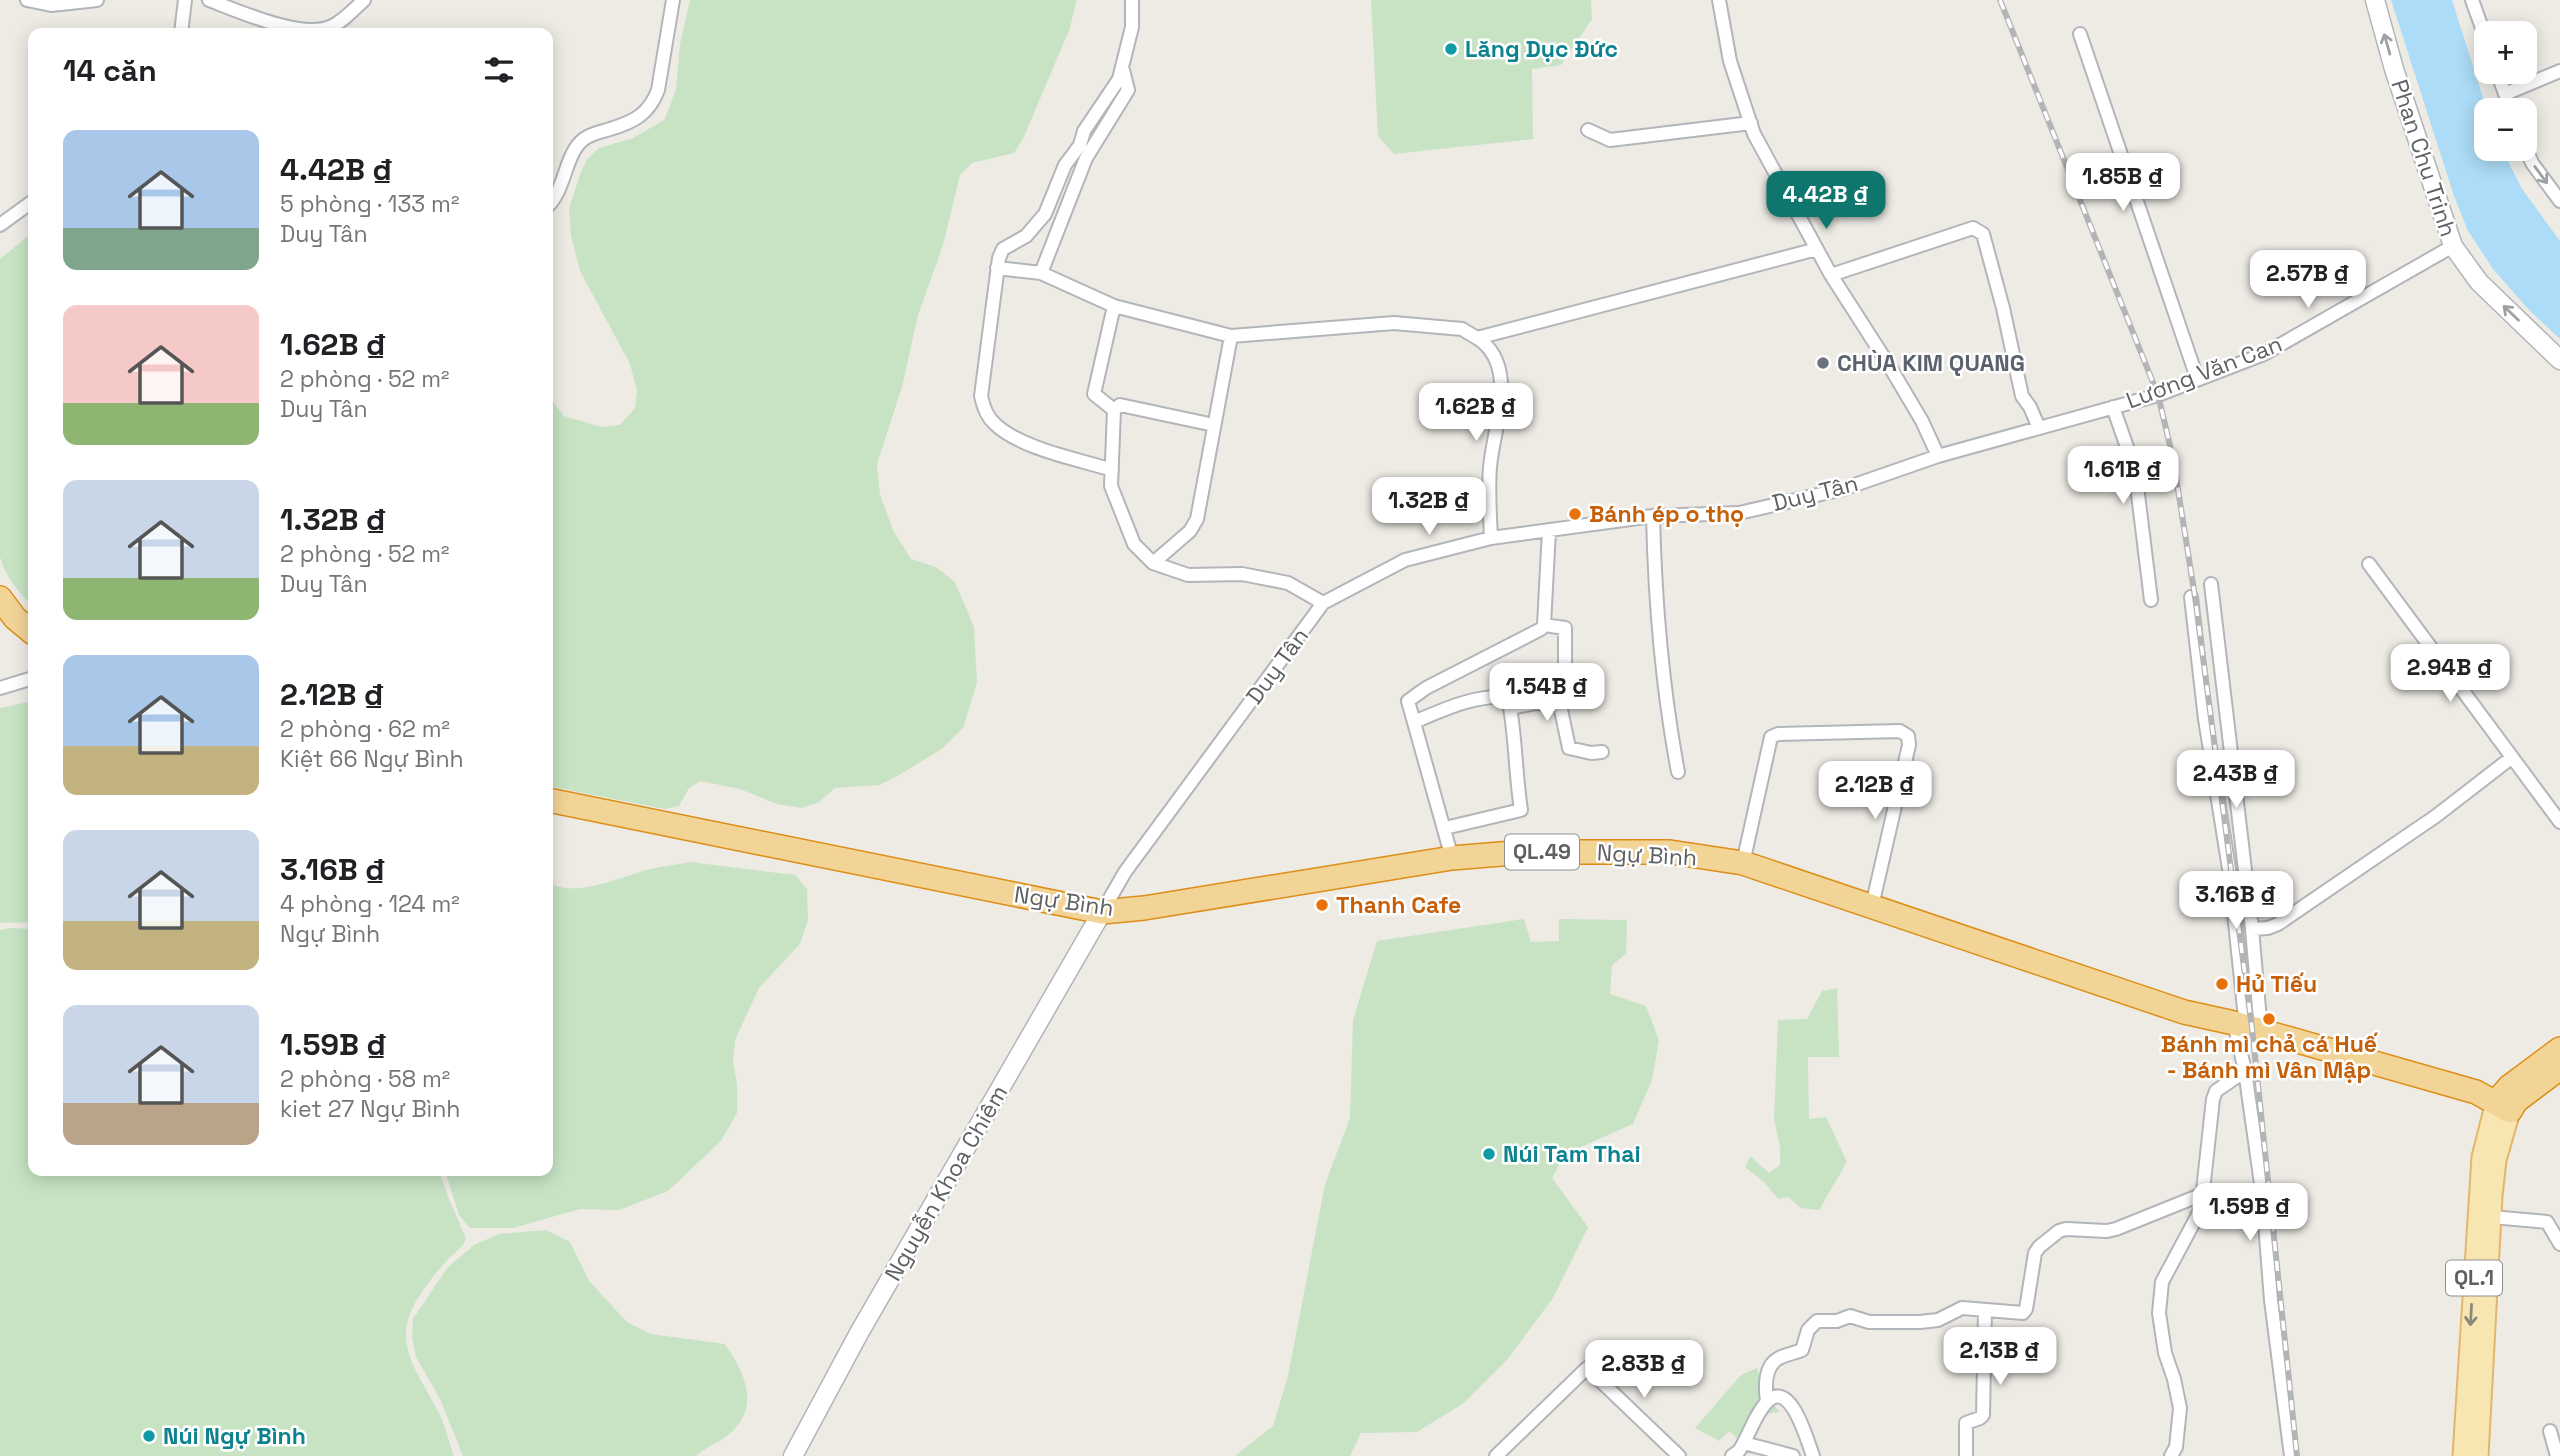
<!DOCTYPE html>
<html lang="vi">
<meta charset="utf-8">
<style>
body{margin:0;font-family:"Space Grotesk",sans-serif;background:#f2f2f2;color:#202124;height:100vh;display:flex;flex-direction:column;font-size:26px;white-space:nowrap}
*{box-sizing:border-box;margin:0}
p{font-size:23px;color:#757577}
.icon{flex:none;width:38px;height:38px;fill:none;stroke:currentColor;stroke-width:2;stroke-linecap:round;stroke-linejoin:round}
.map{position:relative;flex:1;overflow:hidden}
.panel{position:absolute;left:28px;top:28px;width:525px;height:1148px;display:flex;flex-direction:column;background:#fff;border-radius:14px;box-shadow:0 4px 18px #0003}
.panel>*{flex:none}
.fabs{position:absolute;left:2474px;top:21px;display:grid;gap:14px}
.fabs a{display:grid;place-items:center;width:63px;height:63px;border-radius:14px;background:#fff;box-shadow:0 4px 18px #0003;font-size:35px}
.price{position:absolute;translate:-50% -60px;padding:0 16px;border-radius:14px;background:#fff;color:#222;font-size:23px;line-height:46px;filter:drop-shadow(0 2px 4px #0008)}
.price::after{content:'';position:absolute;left:50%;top:42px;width:21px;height:16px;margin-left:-10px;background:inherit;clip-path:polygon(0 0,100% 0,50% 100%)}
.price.current{background:#0f766e;color:#fff}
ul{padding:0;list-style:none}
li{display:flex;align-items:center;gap:21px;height:175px;padding:0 35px}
li span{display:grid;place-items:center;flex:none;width:196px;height:140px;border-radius:14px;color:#555}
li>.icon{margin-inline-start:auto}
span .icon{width:84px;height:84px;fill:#fffc;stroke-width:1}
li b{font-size:30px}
h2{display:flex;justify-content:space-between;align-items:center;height:84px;padding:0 35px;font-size:30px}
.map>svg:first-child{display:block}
.green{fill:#c7e3c4}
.water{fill:#acdcf7}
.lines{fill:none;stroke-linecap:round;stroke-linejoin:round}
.street-casing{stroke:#b2b5b9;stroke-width:16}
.secondary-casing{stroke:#b1b5b8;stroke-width:21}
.primary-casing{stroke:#e4b768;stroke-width:23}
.highway-casing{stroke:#dd8e16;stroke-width:26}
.street{stroke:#fff;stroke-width:12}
.secondary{stroke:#fff;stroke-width:18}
.primary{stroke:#f7e6b1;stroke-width:19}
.highway{stroke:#f3d497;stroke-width:23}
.rail-casing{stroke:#b3b4b4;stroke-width:6}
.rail{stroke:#fff;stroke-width:3.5;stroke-dasharray:10;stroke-linecap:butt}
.oneway{stroke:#9ea0a2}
.oneway2{stroke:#8b897b}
.culture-dot{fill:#0f9aa8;stroke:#fff;stroke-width:2.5}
.worship-dot{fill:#6b7280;stroke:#fff;stroke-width:2.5}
.food-dot{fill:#e8710a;stroke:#fff;stroke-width:2.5}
.labels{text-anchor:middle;stroke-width:5;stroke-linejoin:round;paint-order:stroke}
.shield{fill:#fff;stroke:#8e9092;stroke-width:2}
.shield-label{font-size:21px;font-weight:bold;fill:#5d6164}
.culture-label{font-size:23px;font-weight:bold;fill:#0d838f;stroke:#fff;text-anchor:start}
.street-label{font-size:23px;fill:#5d6164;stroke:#fff}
.worship-label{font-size:23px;font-weight:bold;fill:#5b616d;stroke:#fff;text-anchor:start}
.food-label{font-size:23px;font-weight:bold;fill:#c56008;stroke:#fff;text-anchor:start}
</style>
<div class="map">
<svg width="2560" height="1456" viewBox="0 0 2560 1456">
<rect width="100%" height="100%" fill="#eeebe5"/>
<path class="green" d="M 690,0 L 1076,0 L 1076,2 L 1070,28 L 1023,139 L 1014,153 L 972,163 L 960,175 L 943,245 L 918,315 L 902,387 L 877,464 L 880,495 L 894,532 L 911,559 L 936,567 L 955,582 L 974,627 L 977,683 L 963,728 L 943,748 L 901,774 L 879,785 L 835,788 L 819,802 L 802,808 L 777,804 L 740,789 L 701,781 L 689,788 L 679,806 L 665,809 L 548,786 L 548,395 L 564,416 L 601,427 L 620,425 L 635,408 L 637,391 L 630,364 L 580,271 L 571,236 L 569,208 L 581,172 L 587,159 L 599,148 L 633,138 L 664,120 L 676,90 L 680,44 Z
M 1371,0 L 1591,0 L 1592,19 L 1561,65 L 1532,69 L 1533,139 L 1394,154 L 1378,136 Z
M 33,232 L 33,607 C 19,593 5,576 0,557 L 0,259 Z
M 33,701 L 33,922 L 0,923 L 0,708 Z
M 690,862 L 795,875 L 807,889 L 808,920 L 800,944 L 759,988 L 735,1040 L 733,1060 L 737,1085 L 737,1113 L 721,1141 L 668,1191 L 619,1210 L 580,1209 L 513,1228 L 470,1228 L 459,1215 L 445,1171 L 548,1171 L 548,882 C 575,899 620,877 647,870 C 661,866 676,865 690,862 Z
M 1524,919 L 1531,942 L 1559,941 L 1559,919 L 1627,920 L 1626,954 L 1612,965 L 1610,994 L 1646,1006 L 1659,1040 L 1652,1080 L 1633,1124 L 1565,1154 L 1552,1178 L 1588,1227 L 1553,1298 L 1507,1360 L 1464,1403 L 1417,1432 L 1361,1433 L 1350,1456 L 1235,1456 L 1273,1426 L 1288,1376 L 1325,1184 L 1350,1118 L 1353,1020 L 1377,941 Z
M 10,928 L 33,929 L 33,1171 L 439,1171 L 450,1202 L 466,1238 C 463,1248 457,1250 449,1258 C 440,1268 430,1280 422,1292 C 387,1341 417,1369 440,1415 C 446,1428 449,1443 454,1456 L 0,1456 L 0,930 Z
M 1837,988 L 1839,1057 L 1808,1057 L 1809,1119 L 1826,1117 L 1847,1162 L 1819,1210 L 1801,1208 L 1788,1197 L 1778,1199 L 1765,1183 L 1745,1167 L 1750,1156 L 1769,1173 L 1780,1165 L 1780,1147 L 1774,1119 L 1778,1020 L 1807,1019 L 1822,991 Z
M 546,1230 L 570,1242 L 589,1281 L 627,1322 L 651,1334 L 725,1344 C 745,1374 762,1407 728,1435 C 718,1443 706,1447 696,1456 L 463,1456 L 440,1399 L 416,1357 L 412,1336 L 413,1319 L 447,1268 L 474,1245 L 499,1234 Z
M 1757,1368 L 1766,1396 L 1780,1412 L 1765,1414 L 1752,1432 L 1738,1439 L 1729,1431 L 1719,1441 L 1695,1428 L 1741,1375 Z"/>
<path class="water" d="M 2391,0 L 2452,0 L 2487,110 L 2487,149 L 2502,149 L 2522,189 L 2560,241 L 2560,339 L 2529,310 L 2493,269 L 2468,231 L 2454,196 Z"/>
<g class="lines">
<g class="street-casing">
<path id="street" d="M 27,0 L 51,5 L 70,3
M 67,0 L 70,3 L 97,0
M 209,0 C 238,11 301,39 330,27 C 343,22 354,9 364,0
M 1719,0 L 1730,61 L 1754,134 L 1831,275 L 1890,367 L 1922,421 L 1938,456
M 2472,0 L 2487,42
M 181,33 L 185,0
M 2080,34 L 2197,378
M 2497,72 L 2511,110
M 2505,94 L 2560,71
M 1588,130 L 1610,140 L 1751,123
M 2525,146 L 2532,163 L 2560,201
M 548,206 C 566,188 565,153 584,139 C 592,133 601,132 610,129 C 634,122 649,114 658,90 L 673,0
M 0,225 L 33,201
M 997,268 L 1041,273 L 1114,306 L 1231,336 L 1394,323 L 1462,329 L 1477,338 L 1817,249
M 1041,273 L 1086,158 L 1128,90 L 1123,70
M 1831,275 L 1973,228 L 1983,234 L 2003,308 L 2022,396 L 2030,407 L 2039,428
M 1477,338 C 1520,365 1493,429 1490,467 C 1488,491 1490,514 1491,538
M 2113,407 L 2135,470 L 2151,600
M 1114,410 L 1094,394 L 1114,306
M 1214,425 L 1120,405 L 1114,410 L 1111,486 L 1134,544 L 1153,563 L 1188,575 L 1242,574 L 1288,583 L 1323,603
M 1112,470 C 1078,459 1021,449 995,424 C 987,417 983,406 981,396 L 999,258 L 1003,249 L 1026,236 L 1045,214 L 1065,165 L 1080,145 L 1084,131 L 1119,79 L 1132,27 L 1132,0
M 1653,516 C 1655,602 1662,687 1678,772
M 1153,563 L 1190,531 L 1197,519 L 1231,336
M 2369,564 L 2560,822
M 2211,584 L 2252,929 L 2268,928 L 2278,924 L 2436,816 L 2511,758
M 2191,597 L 2205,719 L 2230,875 L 2246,1027
M 1544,625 L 1565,628 L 1565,680 L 1560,705 L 1569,748 L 1591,753 L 1602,752
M 0,688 L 33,678
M 1510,708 L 1536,703 L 1560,705
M 1414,722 C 1445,709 1474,695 1508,697 C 1516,734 1515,772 1521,810 L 1445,828
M 1452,858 L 1408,701 L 1426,688 L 1541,629 L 1544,625 L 1549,530
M 1743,863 L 1771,737 L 1778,734 L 1900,731 L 1908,736 L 1909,745 L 1872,906
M 1102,912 L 1125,872 L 1323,603 L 1405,560 L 1491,538 L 1653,516 L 1739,513 L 1843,489 L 1938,456 L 2158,395 L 2264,354 L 2453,246
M 2252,929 L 2261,1031
M 2234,1023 L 2245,1071 L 2263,1198 L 2271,1300 L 2291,1456
M 2492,1217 L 2547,1222 L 2560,1244
M 1767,1401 C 1765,1387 1764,1366 1779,1358 C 1787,1354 1795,1353 1802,1350 L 1808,1330 L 1817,1321 L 1837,1321 L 1850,1316 L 1869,1322 L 1920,1322 L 1938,1320 L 1962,1308 L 2023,1313 L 2026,1309 L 2035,1253 L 2039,1247 L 2059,1231 L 2066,1229 L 2107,1231 L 2116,1229 L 2203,1194
M 2550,1431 L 2557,1456
M 1744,1443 L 1793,1456
M 1496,1456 L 1587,1368 L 1679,1456
M 1732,1456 L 1739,1451 C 1749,1436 1754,1416 1766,1403 C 1790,1376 1807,1440 1813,1456
M 1966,1456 L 1966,1423 L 1980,1418 L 1983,1415 L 1985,1310
M 2171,1456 L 2176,1447 L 2180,1408 L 2174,1379 L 2165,1353 L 2159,1313 L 2162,1282 L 2201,1209 L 2213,1099 L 2216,1091 L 2245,1071"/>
</g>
<g class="secondary-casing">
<path id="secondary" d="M 2375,0 L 2394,69 L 2453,246 L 2479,282 L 2560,360
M 793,1456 L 859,1333 L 1102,912"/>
</g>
<g class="primary-casing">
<path id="primary" d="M 2463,1456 L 2482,1157 L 2496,1102
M 2478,1456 L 2492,1196 L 2496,1160 L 2510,1111"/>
</g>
<g class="highway-casing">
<path id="highway" d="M 0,598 L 15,618 L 33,633
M 548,800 L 1102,912 L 1144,908 L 1452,858 L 1525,852 L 1670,852 L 1743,863 L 2184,1012 L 2234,1023 L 2476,1092 L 2510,1111 L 2516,1101 L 2560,1068
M 2496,1102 L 2509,1087 L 2560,1049"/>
</g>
<use href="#street" class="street"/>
<use href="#secondary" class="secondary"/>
<use href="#primary" class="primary"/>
<use href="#highway" class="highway"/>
<g class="rail-casing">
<path id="rail" d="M 2000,0 L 2158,395 L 2173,458 L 2195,597 L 2252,1028 L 2297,1456"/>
</g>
<use href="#rail" class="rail"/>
</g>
<defs><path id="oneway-shaft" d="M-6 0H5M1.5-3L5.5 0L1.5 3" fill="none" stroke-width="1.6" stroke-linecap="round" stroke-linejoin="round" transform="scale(1.75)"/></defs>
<g class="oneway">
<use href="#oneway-shaft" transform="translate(2387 44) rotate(-106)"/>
<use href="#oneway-shaft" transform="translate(2541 175) rotate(54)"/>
<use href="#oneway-shaft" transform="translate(2511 313) rotate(-136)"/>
</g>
<use class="oneway2" href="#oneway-shaft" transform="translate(2471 1315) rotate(93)"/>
<g class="culture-dot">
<circle cx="1451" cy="49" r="7"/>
<circle cx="1489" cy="1154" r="7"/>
<circle cx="149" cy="1436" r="7"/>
</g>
<circle class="worship-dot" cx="1823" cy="363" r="7"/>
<g class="food-dot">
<circle cx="1575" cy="514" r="7"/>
<circle cx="1322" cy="905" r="7"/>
<circle cx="2222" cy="984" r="7"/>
<circle cx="2269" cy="1019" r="7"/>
</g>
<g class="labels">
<g class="shield">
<rect x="1505" y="834.5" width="74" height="35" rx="5"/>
<rect x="2446" y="1260.5" width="56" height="35" rx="5"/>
</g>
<g class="shield-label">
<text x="1542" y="859">QL.49</text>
<text x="2474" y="1285">QL.1</text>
</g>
<g class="culture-label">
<text x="1465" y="57">Lăng Dục Đức</text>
<text x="1503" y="1162">Núi Tam Thai</text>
<text x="163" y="1444">Núi Ngự Bình</text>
</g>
<g class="street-label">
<text transform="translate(2424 158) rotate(72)" y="8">Phan Chu Trinh</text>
<text transform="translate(2204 372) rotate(-21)" y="8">Lương Văn Can</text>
<text transform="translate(1815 493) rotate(-14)" y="8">Duy Tân</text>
<text transform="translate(1277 666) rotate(-54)" y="8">Duy Tân</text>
<text transform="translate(1647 855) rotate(3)" y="8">Ngự Bình</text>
<text transform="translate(1064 901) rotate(8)" y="8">Ngự Bình</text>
<text transform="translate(946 1183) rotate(-60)" y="8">Nguyễn Khoa Chiêm</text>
</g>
<g class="worship-label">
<text x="1837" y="371">CHÙA KIM QUANG</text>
</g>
<g class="food-label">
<text x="1589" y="522">Bánh ép o thọ</text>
<text x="1336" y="913">Thanh Cafe</text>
<text x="2236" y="992">Hủ Tiếu</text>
<text x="2269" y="1052" text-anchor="middle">Bánh mì chả cá Huế<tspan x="2269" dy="26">- Bánh mì Vân Mập</tspan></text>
</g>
</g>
</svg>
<div class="fabs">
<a>+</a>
<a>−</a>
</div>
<b class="price" style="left:2123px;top:213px">1.85B ₫</b>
<b class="price current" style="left:1826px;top:231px">4.42B ₫</b>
<b class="price" style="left:2308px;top:310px">2.57B ₫</b>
<b class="price" style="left:1476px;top:443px">1.62B ₫</b>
<b class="price" style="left:2123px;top:506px">1.61B ₫</b>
<b class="price" style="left:1429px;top:537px">1.32B ₫</b>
<b class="price" style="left:2450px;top:704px">2.94B ₫</b>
<b class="price" style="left:1547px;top:723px">1.54B ₫</b>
<b class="price" style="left:2236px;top:810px">2.43B ₫</b>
<b class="price" style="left:1875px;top:821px">2.12B ₫</b>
<b class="price" style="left:2236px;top:931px">3.16B ₫</b>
<b class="price" style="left:2250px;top:1243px">1.59B ₫</b>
<b class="price" style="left:2000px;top:1387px">2.13B ₫</b>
<b class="price" style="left:1644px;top:1400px">2.83B ₫</b>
<section class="panel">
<h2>14 căn<svg class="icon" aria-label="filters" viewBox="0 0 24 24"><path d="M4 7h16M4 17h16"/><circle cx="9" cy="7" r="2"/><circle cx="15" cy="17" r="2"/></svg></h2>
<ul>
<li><span style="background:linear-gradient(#a9c7e8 70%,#7fa58c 0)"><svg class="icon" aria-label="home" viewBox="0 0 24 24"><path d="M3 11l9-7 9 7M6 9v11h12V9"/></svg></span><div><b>4.42B ₫</b><p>5 phòng · 133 m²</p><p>Duy Tân</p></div></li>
<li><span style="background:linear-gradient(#f6c9c9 70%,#8fb573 0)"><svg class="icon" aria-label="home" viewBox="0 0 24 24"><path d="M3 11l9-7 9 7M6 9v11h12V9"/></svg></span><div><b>1.62B ₫</b><p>2 phòng · 52 m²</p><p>Duy Tân</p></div></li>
<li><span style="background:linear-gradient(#c9d6e8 70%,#8fb573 0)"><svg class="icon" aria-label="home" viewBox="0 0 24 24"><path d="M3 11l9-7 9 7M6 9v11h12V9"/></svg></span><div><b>1.32B ₫</b><p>2 phòng · 52 m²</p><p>Duy Tân</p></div></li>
<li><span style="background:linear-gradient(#a9c7e8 65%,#c2b280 0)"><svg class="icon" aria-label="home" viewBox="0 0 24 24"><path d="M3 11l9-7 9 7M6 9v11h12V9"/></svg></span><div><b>2.12B ₫</b><p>2 phòng · 62 m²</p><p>Kiệt 66 Ngự Bình</p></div></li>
<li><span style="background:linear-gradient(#c9d6e8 65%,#c2b280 0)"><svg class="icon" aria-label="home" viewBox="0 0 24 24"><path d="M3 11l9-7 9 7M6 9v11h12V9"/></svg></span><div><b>3.16B ₫</b><p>4 phòng · 124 m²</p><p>Ngự Bình</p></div></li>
<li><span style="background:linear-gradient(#c9d6e8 70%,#b9a48a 0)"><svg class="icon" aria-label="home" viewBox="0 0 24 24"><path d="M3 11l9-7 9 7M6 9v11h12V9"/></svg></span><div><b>1.59B ₫</b><p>2 phòng · 58 m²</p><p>kiet 27 Ngự Bình</p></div></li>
</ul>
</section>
</div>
